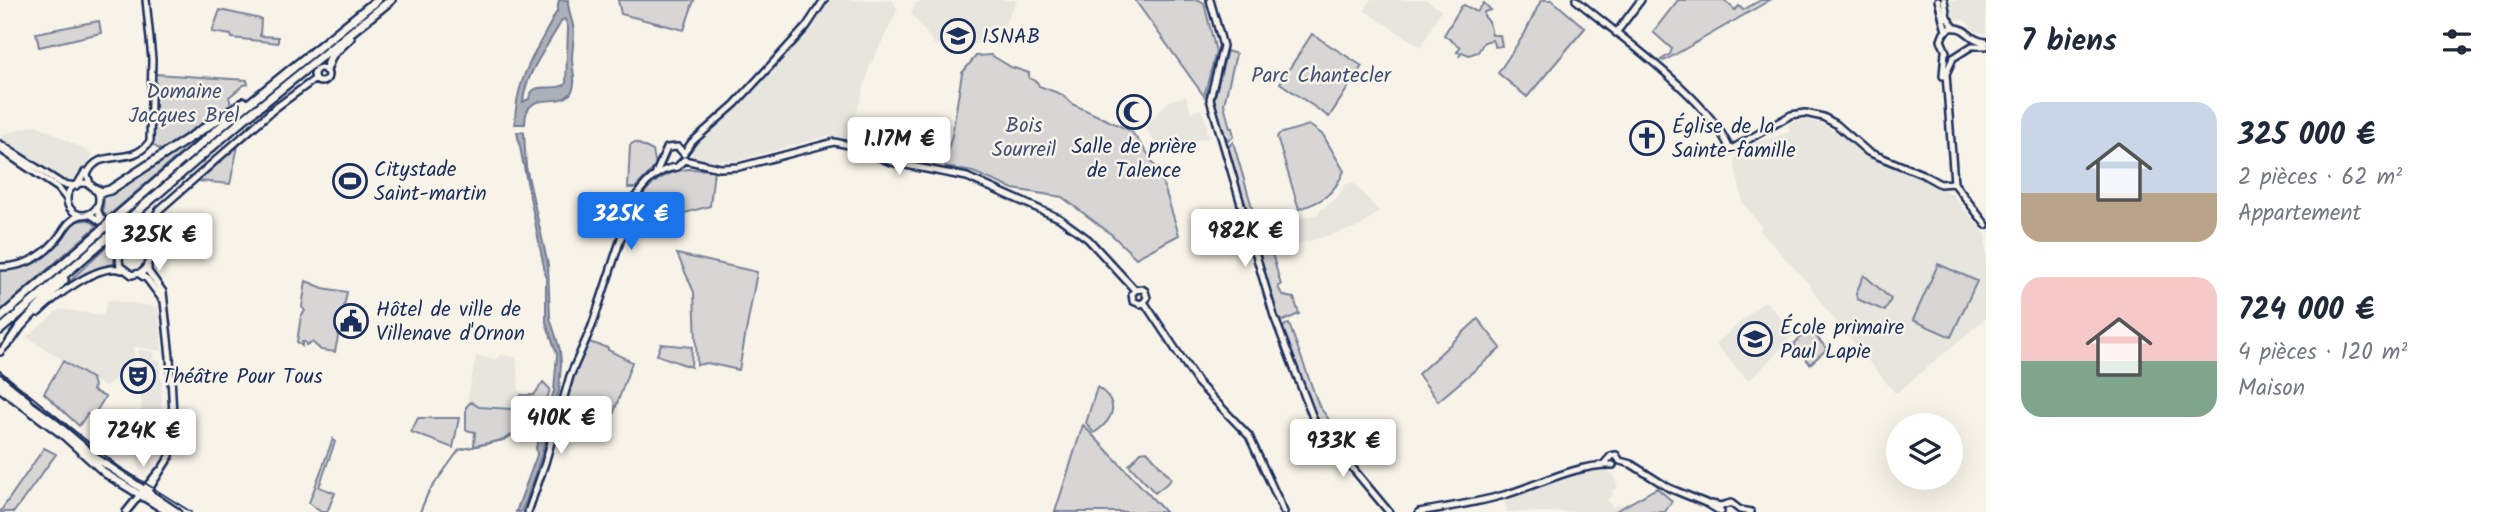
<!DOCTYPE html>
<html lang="fr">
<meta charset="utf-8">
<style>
body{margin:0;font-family:Kalam,sans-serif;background:#f6f6f7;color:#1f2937;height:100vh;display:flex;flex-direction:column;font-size:26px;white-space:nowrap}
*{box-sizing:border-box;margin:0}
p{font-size:23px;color:#747a83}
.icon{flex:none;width:38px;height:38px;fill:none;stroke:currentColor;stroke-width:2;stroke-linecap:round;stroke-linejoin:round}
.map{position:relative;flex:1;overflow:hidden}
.details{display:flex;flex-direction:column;background:#fff;width:525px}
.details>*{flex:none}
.tools{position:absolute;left:1886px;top:413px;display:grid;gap:14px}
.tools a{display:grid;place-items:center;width:77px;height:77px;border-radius:50%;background:#fff;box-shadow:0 7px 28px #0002;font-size:35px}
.price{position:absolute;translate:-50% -60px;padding:0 16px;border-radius:7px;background:#fff;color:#222;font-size:23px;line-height:46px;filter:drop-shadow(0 2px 4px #0008)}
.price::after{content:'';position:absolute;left:50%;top:42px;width:21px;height:16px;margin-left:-10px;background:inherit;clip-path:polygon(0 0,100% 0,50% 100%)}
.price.on{background:#1a73e8;color:#fff}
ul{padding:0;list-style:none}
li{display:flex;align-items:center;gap:21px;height:175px;padding:0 35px}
li span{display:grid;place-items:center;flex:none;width:196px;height:140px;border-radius:21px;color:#555}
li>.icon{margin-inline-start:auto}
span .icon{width:84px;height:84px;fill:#fffc;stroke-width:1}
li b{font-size:30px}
h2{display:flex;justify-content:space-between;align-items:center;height:84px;padding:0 35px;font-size:30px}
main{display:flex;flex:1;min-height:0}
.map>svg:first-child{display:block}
.built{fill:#e6e5de}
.green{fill:#d7d6d4;stroke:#798299;stroke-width:2}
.water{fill:#acb0b9;stroke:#727c95;stroke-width:2;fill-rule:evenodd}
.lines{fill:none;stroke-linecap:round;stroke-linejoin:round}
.stream{stroke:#727c95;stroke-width:2}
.secondary-casing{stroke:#1b2f5e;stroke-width:10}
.primary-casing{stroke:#1b2f5e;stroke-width:11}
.highway-casing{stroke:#1b2f5e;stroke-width:12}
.secondary{stroke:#f7f3e8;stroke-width:5}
.primary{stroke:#f7f3e8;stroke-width:6}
.highway{stroke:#f7f3e8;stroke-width:7}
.tram{stroke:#1b2f5e;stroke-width:2}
.highway-bridge-casing{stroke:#1b2f5e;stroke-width:12;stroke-linecap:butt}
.highway-bridge{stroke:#f7f3e8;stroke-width:7}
.labels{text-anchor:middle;stroke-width:5;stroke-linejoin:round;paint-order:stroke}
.poi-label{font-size:21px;fill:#1b2f5e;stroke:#f7f3e8;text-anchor:start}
.park-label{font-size:21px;fill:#415076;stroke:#f7f3e8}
</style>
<main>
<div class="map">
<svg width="1986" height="512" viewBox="0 0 1986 512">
<rect width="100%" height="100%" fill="#f7f3e8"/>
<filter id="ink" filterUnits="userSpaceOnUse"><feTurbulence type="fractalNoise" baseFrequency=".0143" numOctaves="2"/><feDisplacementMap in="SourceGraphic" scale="14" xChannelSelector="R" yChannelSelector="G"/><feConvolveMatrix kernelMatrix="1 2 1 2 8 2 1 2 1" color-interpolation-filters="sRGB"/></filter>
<g filter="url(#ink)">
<path class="built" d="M 828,0 L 892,0 L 898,9 L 870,66 L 850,135 L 845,138 L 827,136 L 736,161 L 707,160 L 692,156 L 692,142 L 713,125 L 806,27 L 822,3 Z
M 924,0 L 1017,0 L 1003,27 L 956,56 L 948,47 L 935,45 L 911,13 L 916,3 Z
M 1370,0 L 1426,0 L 1441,10 L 1421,47 L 1365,11 Z
M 1950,0 L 1986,0 L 1986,34 L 1975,31 L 1965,20 L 1956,19 L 1951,12 Z
M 1186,96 L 1191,112 L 1201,109 L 1203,113 L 1207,125 L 1206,133 L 1209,132 L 1210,137 L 1184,144 L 1182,138 L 1172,137 L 1174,150 L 1162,154 L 1145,127 L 1169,101 Z
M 1806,119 L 1826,125 L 1833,131 L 1836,128 L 1866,155 L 1920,177 L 1928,183 L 1952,194 L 1986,235 L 1986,318 L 1898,392 L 1894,392 L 1823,305 L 1808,283 L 1764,235 L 1760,230 L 1761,226 L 1743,203 L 1734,162 L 1737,153 L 1752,144 L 1790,132 L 1788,126 L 1791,122 Z
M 37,125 L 93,154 L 79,180 L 66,181 L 0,138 L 2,134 Z
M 1353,183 L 1379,211 L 1361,226 L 1292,246 L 1285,223 L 1319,214 L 1319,211 L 1336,199 L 1346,184 Z
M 108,300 L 158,307 L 162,351 L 134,347 L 134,374 L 120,374 L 105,387 L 27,337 L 60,309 L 103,316 Z
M 1763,302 L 1767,302 L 1792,331 L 1794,335 L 1752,378 L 1747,380 L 1717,346 L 1717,343 Z
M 139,350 L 154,352 L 153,360 L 160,360 L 160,379 L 162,379 L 161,422 L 150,421 L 151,413 L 141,412 L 142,360 L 137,360 Z
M 500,355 L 516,357 L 519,391 L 523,392 L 512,409 L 479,407 L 472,402 L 468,405 L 467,402 L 476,356 L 496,359 Z
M 1601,467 L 1604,470 L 1605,468 L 1613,475 L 1618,487 L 1612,490 L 1613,495 L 1607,499 L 1612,507 L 1620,504 L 1622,512 L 1507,512 L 1504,500 L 1506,497 L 1543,483 Z"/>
<path class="green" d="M 618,0 L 694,0 L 684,30 L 621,14 Z
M 1135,0 L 1199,0 L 1204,3 L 1216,52 L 1204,96 Z
M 1541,0 L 1552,0 L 1585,28 L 1527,97 L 1498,73 L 1525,33 Z
M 1678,0 L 1724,0 L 1735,10 L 1739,6 L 1743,10 L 1761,0 L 1770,0 L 1664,61 L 1661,60 L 1670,54 L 1672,49 L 1653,32 Z
M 1484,3 L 1491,10 L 1484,12 L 1484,16 L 1489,22 L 1492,35 L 1500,35 L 1502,46 L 1495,47 L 1492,40 L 1484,42 L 1478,52 L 1469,55 L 1462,52 L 1459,57 L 1461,53 L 1457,52 L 1460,47 L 1444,35 L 1461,7 L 1464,5 L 1477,12 Z
M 220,10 L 261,19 L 260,36 L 278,37 L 278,43 L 232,38 L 231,35 L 212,32 Z
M 99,21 L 101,33 L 39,47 L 36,33 Z
M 1312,34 L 1362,66 L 1329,117 L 1280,83 Z
M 1227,51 L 1236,54 L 1224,104 L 1230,128 L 1232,128 L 1234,136 L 1229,140 L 1224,136 L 1214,99 Z
M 991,55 L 1011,67 L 1029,73 L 1029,78 L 1037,82 L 1039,86 L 1061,94 L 1072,104 L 1131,131 L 1148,154 L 1162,180 L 1179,235 L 1136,258 L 1111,234 L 1062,197 L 1013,189 L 973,172 L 946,167 L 944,163 L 952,135 L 962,73 L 976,56 Z
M 155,74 L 247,80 L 248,84 L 244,85 L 229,97 L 231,105 L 161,150 L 153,145 Z
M 222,120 L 206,132 L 107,217 L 103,211 L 104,195 Z
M 1309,125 L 1323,135 L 1344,171 C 1334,194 1322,202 1299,209 L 1277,137 L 1279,134 Z
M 635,142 L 653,151 L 656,166 L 635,188 L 628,188 L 630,145 Z
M 1233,142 L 1256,221 L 1250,222 L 1227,148 Z
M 238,146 L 230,184 L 198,181 Z
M 688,169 L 714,170 L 710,206 L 667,218 L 661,199 L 638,201 C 650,182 666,172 688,169 Z
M 89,220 L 97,226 L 0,311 L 0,270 C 39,269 48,248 72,221 Z
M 1264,225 L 1281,285 L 1278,286 C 1281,296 1285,297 1294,298 L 1299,314 L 1283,321 L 1277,317 L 1261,269 L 1263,268 L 1252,231 Z
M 111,242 L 115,247 L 114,264 C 91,267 61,292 43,306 Z
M 677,254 L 757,272 L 739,370 L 707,363 L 697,365 L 694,292 Z
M 1938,264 L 1977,281 L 1951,337 L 1913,320 Z
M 1864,275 L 1891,299 L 1885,311 L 1857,299 L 1856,293 Z
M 306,281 L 323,288 L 347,292 L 335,352 L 321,350 L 312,342 L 306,345 L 305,342 L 302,342 L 302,346 L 297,342 L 301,316 L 305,311 L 302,307 Z
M 1478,319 L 1501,348 L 1438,401 L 1418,374 Z
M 1289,324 L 1319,406 L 1357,457 L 1351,462 L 1311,411 L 1282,331 L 1285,325 Z
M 1809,328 L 1827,349 L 1810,364 L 1794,344 Z
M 589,342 L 608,348 L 608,350 L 632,362 L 609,426 L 563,412 L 574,372 Z
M 661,344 L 692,347 L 691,367 L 657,355 Z
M 63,361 L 92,379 L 94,386 L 92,390 L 105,397 L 93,417 L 87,414 L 79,426 L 44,393 Z
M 543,382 L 550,389 L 535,439 L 514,434 L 503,440 L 474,446 L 475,432 L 466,430 L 466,407 L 471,402 L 479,407 L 512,409 L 521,395 L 534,395 Z
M 1097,387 C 1120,402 1115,419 1094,433 L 1086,423 Z
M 418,418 L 459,418 L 453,448 L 411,432 Z
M 1083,425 L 1155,501 L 1165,512 L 1055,512 Z
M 333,439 L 335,442 L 319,487 L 335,493 L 327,512 L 321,512 L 309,503 Z
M 44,448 L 56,454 L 14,512 L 0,512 Z
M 1147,451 L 1171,478 L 1170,481 L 1155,493 L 1129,465 L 1141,452 Z
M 1657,488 L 1672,501 L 1665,512 L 1614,512 Z"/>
<path class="water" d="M 559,0 L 568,0 C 568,12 573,21 574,32 C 574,41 572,50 572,59 C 572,69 577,82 572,91 C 562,111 525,86 525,124 L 515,124 C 515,79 537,50 557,11 ZM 565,19 L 568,28 L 566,84 C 552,93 533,79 529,99 L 523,102 C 525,73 549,45 562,20 Z
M 517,132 L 524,132 L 526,167 L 548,265 L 550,318 L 560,350 L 561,364 L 559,390 L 542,453 L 526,501 L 521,512 L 516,512 L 537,455 L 536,447 L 554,391 L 557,354 L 546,322 L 546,277 Z"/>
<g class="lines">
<path class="stream" d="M 420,512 L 428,493 L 459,450 L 503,440 L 514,434 L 538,440"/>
<g class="secondary-casing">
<path id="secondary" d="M 1210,0 L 1223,46 L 1210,99 L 1274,316 L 1315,423 L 1389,512
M 1576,0 C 1618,35 1711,100 1730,150 L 1791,115 L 1805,113 L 1823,117 L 1836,124 L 1868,152 L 1922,174 L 1940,184 L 1954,183
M 1938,0 L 1946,31
M 1944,0 L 1947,17 L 1954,27
M 1616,33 L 1641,0
M 1986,46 L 1972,46 L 1953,58 L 1946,74 L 1954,183 L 1986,225
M 1946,52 L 1941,40 L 1944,33 L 1951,28 C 1968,26 1967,40 1986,42
M314 75a7 7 0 1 1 14 0a7 7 0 1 1-14 0Z
M 1943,76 L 1945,52
M 0,144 L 62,184 L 76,186
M 0,149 L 58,188 L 67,199
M 684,153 L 692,142 L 735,104 L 806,27 L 824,0
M 684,160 L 720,168 L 739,167 L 834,142 L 849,145 L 891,162 L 967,177 L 1059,218 L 1088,239 L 1135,290
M 656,173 L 667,148 L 678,147 L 684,154
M67 199a16 16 0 1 1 32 0a16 16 0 1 1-32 0Z
M 77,185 L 85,172
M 91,186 L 87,175 C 99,145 131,169 150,141 L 152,59 L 146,0
M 97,206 C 97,219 119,240 131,244
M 88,214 C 100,218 120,240 120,252
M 135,244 L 145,249 L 149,261 L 143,272 L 132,275 L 120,266 C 115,245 133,245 148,238
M 145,249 L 155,216 L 159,210 L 274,109 L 315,79
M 0,267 C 26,267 46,255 61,234 C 67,225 70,219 81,215
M 139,274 L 147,279 L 162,299
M 1135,290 L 1132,294 L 1133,301 L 1140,304 L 1144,302
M 1135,290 L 1142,289 L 1145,291 L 1147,298 L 1144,302
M 1144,302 L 1198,383 L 1249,436 L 1284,512
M 38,313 C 54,297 99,262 122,270
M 0,352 L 14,337
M 0,378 L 27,400
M 1603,465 L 1611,456 L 1616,455 L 1620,461 L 1631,464 L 1669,488 L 1708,504 L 1721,512
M 146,494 L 170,456 L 173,415 L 170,357 L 163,292 L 148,271 L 148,266
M 1711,504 L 1721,506 L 1731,503 L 1740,510 L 1751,512
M 126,512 L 159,471
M 528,512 L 545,463 L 570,376 L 592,326 L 633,202 C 642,185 657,169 677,167 L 684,160
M 1419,512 C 1447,507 1476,503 1504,495 C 1539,485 1575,464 1613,465"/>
</g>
<g class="primary-casing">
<path id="primary" d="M 0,383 L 54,422 L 99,460 L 177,512
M 0,388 L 63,435 L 106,474 L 168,512"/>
</g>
<g class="highway-casing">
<path id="highway" d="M 326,70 L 332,55 L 350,38
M 95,189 L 102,192 L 110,190 L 244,102
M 110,222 L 237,113 L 377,0
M 117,229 L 244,119 L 391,0
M 0,318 L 101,231
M 0,330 L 108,237
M 11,340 L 20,327 L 64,280"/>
</g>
<use href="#secondary" class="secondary"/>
<use href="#primary" class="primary"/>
<use href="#highway" class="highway"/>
<path class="tram" d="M 0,371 L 118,466 L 191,512"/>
<g class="highway-bridge-casing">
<path id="highway-bridge" d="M 101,231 L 110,222
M 108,237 L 117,229"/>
</g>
<use href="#highway-bridge" class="highway-bridge"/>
</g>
</g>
<defs>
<g id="university-ring" transform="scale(1.75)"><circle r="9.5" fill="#f7f3e8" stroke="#1b2f5e" stroke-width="1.5"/><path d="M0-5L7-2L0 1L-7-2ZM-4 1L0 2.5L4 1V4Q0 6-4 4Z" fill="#1b2f5e"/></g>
<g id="mosque-ring" transform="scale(1.75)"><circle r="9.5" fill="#f7f3e8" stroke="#1b2f5e" stroke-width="1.5"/><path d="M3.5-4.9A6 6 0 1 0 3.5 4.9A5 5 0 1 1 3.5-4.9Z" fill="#1b2f5e"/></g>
<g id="church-ring" transform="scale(1.75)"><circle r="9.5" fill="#f7f3e8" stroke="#1b2f5e" stroke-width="1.5"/><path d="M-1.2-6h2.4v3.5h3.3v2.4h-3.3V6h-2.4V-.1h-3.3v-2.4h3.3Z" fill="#1b2f5e"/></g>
<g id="stadium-ring" transform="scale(1.75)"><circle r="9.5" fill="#f7f3e8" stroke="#1b2f5e" stroke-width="1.5"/><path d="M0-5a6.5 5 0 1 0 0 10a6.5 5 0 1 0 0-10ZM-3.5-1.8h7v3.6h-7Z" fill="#1b2f5e"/></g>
<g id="civic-ring" transform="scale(1.75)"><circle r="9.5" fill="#f7f3e8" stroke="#1b2f5e" stroke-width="1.5"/><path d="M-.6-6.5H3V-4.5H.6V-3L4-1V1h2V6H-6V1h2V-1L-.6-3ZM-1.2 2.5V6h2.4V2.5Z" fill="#1b2f5e"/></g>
<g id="school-ring" transform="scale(1.75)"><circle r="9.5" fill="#f7f3e8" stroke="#1b2f5e" stroke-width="1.5"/><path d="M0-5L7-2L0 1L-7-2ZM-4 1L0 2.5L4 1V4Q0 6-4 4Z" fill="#1b2f5e"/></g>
<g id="theatre-ring" transform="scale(1.75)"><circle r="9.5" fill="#f7f3e8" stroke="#1b2f5e" stroke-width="1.5"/><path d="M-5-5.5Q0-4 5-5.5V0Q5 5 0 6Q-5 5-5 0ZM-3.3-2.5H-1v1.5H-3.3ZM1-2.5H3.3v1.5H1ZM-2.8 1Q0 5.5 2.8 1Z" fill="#1b2f5e"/></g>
</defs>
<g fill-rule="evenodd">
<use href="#university-ring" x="958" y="36"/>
<use href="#mosque-ring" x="1134" y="112"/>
<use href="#church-ring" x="1647" y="138"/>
<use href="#stadium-ring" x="350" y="181"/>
<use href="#civic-ring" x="351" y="321"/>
<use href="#school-ring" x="1755" y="339"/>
<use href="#theatre-ring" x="138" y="376"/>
</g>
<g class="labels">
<g class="poi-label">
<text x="982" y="43">ISNAB</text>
<text x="1672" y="133">Église de la<tspan x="1672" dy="24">Sainte-famille</tspan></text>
<text x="1134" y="153" text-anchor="middle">Salle de prière<tspan x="1134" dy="24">de Talence</tspan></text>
<text x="374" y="176">Citystade<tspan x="374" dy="24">Saint-martin</tspan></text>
<text x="376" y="316">Hôtel de ville de<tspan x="376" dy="24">Villenave d'Ornon</tspan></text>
<text x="1780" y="334">École primaire<tspan x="1780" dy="24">Paul Lapie</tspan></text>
<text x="162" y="383">Théâtre Pour Tous</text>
</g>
<g class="park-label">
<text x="1321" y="82">Parc Chantecler</text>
<text x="184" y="98">Domaine<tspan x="184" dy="24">Jacques Brel</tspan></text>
<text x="1024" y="132">Bois<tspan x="1024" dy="24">Sourreil</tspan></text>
</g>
</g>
</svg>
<div class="tools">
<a><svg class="icon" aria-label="layers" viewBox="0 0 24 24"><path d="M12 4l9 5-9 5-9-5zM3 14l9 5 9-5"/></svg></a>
</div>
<b class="price" style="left:899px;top:177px">1.17M €</b>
<b class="price on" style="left:631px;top:252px">325K €</b>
<b class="price" style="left:1245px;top:269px">982K €</b>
<b class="price" style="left:159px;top:273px">325K €</b>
<b class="price" style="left:561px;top:456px">410K €</b>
<b class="price" style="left:143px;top:469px">724K €</b>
<b class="price" style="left:1343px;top:479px">933K €</b>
</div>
<section class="details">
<h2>7 biens<svg class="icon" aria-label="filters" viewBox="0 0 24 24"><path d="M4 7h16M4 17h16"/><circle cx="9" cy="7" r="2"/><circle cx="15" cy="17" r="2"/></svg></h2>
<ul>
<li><span style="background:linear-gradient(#c9d6e8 65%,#b9a48a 0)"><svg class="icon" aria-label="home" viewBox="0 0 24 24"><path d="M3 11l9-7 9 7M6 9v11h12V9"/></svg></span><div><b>325 000 €</b><p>2 pièces · 62 m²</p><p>Appartement</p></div></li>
<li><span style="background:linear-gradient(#f6c9c9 60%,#7fa58c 0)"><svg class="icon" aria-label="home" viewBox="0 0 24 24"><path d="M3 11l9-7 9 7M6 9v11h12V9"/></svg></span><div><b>724 000 €</b><p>4 pièces · 120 m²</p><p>Maison</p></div></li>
</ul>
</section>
</main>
